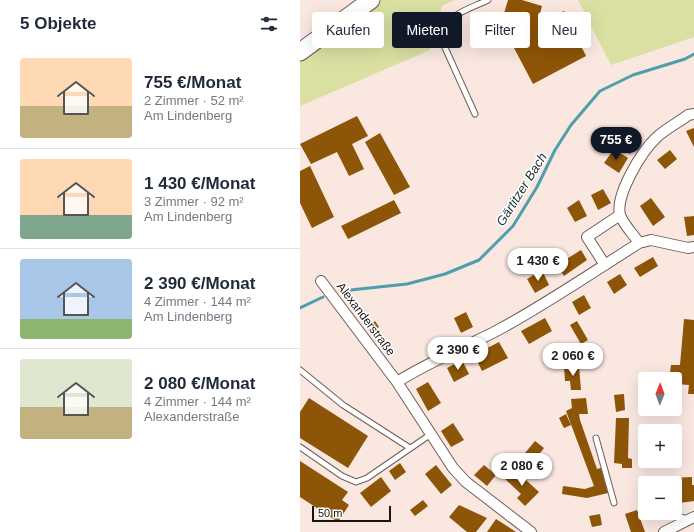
<!DOCTYPE html>
<html lang="de">
<meta charset="utf-8">
<style>
body{margin:0;font-family:Helvetica,sans-serif;background:#f2f2f3;color:#1f2937;height:100vh;display:flex;flex-direction:column;font-size:15px;white-space:nowrap}
*{box-sizing:border-box;margin:0}
p{font-size:13px;color:#747a83}
.icon{flex:none;width:22px;height:22px;fill:none;stroke:currentColor;stroke-width:2;stroke-linecap:round;stroke-linejoin:round}
.map{position:relative;flex:1;overflow:hidden}
.drawer{display:flex;flex-direction:column;background:#fff;width:300px}
.drawer>*{flex:none}
.hud{position:absolute;left:12px;top:12px;width:322px;height:36px;display:flex;gap:8px}
.needle{width:26px;rotate:1deg}
.tools{position:absolute;left:338px;top:372px;display:grid;gap:8px}
.tools a{display:grid;place-items:center;width:44px;height:44px;border-radius:4px;background:#fff;box-shadow:0 4px 16px #0002;font-size:20px}
.scale{position:absolute;left:12px;bottom:10px;width:79px;box-sizing:border-box;padding-left:4px;border:2px solid #191311;border-top:0;font-size:11px;line-height:14px;white-space:nowrap;color:#191311;-webkit-text-stroke:3px #fff;paint-order:stroke}
.price{position:absolute;translate:-50% -34px;padding:0 9px;border-radius:14px;background:#fff;color:#222;font-size:13px;line-height:26px;filter:drop-shadow(0 1px 2px #0008)}
.price::after{content:'';position:absolute;left:50%;top:24px;width:12px;height:9px;margin-left:-6px;background:inherit;clip-path:polygon(0 0,100% 0,50% 100%)}
.price.current{background:#111827;color:#fff}
ul{padding:0;list-style:none}
li{display:flex;align-items:center;gap:12px;height:100px;padding:0 20px}
li+li{border-top:1px solid #e0e1e3}
li span{display:grid;place-items:center;flex:none;width:112px;height:80px;border-radius:4px;color:#555}
li>.icon{margin-inline-start:auto}
span .icon{width:48px;height:48px;fill:#fffc;stroke-width:1}
li b{font-size:17px}
h2{display:flex;justify-content:space-between;align-items:center;height:48px;padding:0 20px;font-size:17px}
.tag{padding:0 14px;border-radius:4px;background:#fff;box-shadow:0 4px 16px #0002;font-size:14px;line-height:36px}
.tag.current{background:#111827;color:#fff}
main{display:flex;flex:1;min-height:0}
.map>svg:first-child{display:block}
.green{fill:#d9e0a2}
.lines{fill:none;stroke-linecap:round;stroke-linejoin:round}
.stream{stroke:#4f9ead;stroke-width:3}
.building{fill:#8d5507}
.service-casing{stroke:#6e5f59;stroke-width:7}
.minor-casing{stroke:#6e5f59;stroke-width:12}
.primary-casing{stroke:#6e5f59;stroke-width:19}
.service{stroke:#fff;stroke-width:5}
.minor{stroke:#fff;stroke-width:10}
.primary{stroke:#fff;stroke-width:17}
.labels{text-anchor:middle;stroke-width:3;stroke-linejoin:round;paint-order:stroke}
.street-label{font-size:12px;fill:#191311;stroke:#fff}
.water-label{font-size:13px;font-style:italic;fill:#1c3135;stroke:#fff}
</style>
<main>
<section class="drawer">
<h2>5 Objekte<svg class="icon" aria-label="filters" viewBox="0 0 24 24"><path d="M4 7h16M4 17h16"/><circle cx="9" cy="7" r="2"/><circle cx="15" cy="17" r="2"/></svg></h2>
<ul>
<li><span style="background:linear-gradient(#ffd9b3 60%,#c2b280 0)"><svg class="icon" aria-label="home" viewBox="0 0 24 24"><path d="M3 11l9-7 9 7M6 9v11h12V9"/></svg></span><div><b>755 €/Monat</b><p>2 Zimmer · 52 m²</p><p>Am Lindenberg</p></div></li>
<li><span style="background:linear-gradient(#ffd9b3 70%,#7fa58c 0)"><svg class="icon" aria-label="home" viewBox="0 0 24 24"><path d="M3 11l9-7 9 7M6 9v11h12V9"/></svg></span><div><b>1 430 €/Monat</b><p>3 Zimmer · 92 m²</p><p>Am Lindenberg</p></div></li>
<li><span style="background:linear-gradient(#a9c7e8 75%,#8fb573 0)"><svg class="icon" aria-label="home" viewBox="0 0 24 24"><path d="M3 11l9-7 9 7M6 9v11h12V9"/></svg></span><div><b>2 390 €/Monat</b><p>4 Zimmer · 144 m²</p><p>Am Lindenberg</p></div></li>
<li><span style="background:linear-gradient(#dfe7d0 60%,#c2b280 0)"><svg class="icon" aria-label="home" viewBox="0 0 24 24"><path d="M3 11l9-7 9 7M6 9v11h12V9"/></svg></span><div><b>2 080 €/Monat</b><p>4 Zimmer · 144 m²</p><p>Alexanderstraße</p></div></li>
</ul>
</section>
<div class="map">
<svg width="394" height="532" viewBox="0 0 394 532">
<rect width="100%" height="100%" fill="#f9e7e0"/>
<path class="green" d="M 82,0 L 155,0 L 142,6 L 130,50 L 0,106 L 0,58 L 65,14 Z
M 278,0 L 394,0 L 394,37 L 311,65 Z"/>
<g class="lines">
<path class="stream" d="M 41,291 L 107,284 L 145,274 L 179,260 L 213,226 L 237,187 L 255,150 L 271,125 L 300,91 L 333,75 L 385,59 L 394,54
M 0,308 L 23,297"/>
</g>
<path class="building" d="M 208,0 L 222,0 L 242,6 L 240,14 L 246,16 L 247,19 L 264,11 L 286,56 L 233,84 L 213,46 L 220,42 L 218,36 L 209,33 L 202,36 L 195,23 L 202,20 Z
M 57,116 L 68,136 L 52,144 L 64,169 L 49,176 L 37,152 L 11,164 L 0,144 Z
M 394,128 L 394,147 L 386,131 Z
M 80,133 L 110,187 L 94,195 L 65,142 Z
M 331,134 L 340,139 L 330,154 L 322,149 Z
M 314,149 L 328,158 L 319,173 L 304,163 Z
M 370,150 L 377,159 L 365,169 L 357,160 Z
M 10,166 L 34,217 L 12,228 L 0,203 L 0,171 Z
M 303,189 L 311,203 L 298,210 L 291,195 Z
M 351,198 L 365,217 L 353,226 L 340,206 Z
M 94,200 L 101,213 L 48,239 L 41,226 Z
M 279,200 L 287,216 L 275,222 L 267,208 Z
M 394,216 L 394,235 L 387,236 L 384,217 Z
M 281,250 L 287,260 L 264,276 L 257,265 Z
M 353,257 L 358,266 L 340,277 L 334,268 Z
M 242,270 L 249,285 L 235,293 L 227,279 Z
M 320,274 L 327,285 L 314,294 L 307,282 Z
M 284,295 L 291,308 L 279,315 L 272,302 Z
M 166,312 L 173,327 L 161,333 L 154,318 Z
M 245,318 L 252,331 L 229,344 L 221,331 Z
M 384,319 L 394,320 L 394,394 L 388,394 L 389,385 L 375,384 L 375,379 L 369,379 L 371,365 L 380,365 Z
M 75,321 L 79,327 L 70,333 L 66,327 Z
M 277,321 L 288,340 L 281,344 L 270,325 Z
M 199,342 L 208,358 L 182,371 L 174,355 Z
M 162,360 L 169,374 L 154,382 L 147,368 Z
M 279,366 L 281,390 L 271,390 L 270,381 L 265,381 L 264,367 Z
M 128,382 L 141,403 L 128,411 L 116,389 Z
M 324,394 L 325,410 L 316,412 L 314,395 Z
M 9,398 L 68,436 L 48,468 L 0,438 L 0,412 Z
M 286,398 L 288,414 L 279,414 L 280,420 L 297,469 L 301,468 L 308,493 L 287,498 L 262,494 L 263,486 L 285,489 L 294,486 L 266,411 L 272,408 L 271,399 Z
M 266,414 L 271,425 L 264,428 L 259,418 Z
M 316,418 L 329,418 L 328,458 L 332,459 L 332,468 L 322,468 L 322,464 L 314,463 Z
M 153,423 L 164,440 L 151,447 L 141,431 Z
M 235,441 L 244,448 L 237,457 L 233,453 L 229,458 L 225,453 Z
M 0,461 L 48,492 L 42,500 L 49,505 L 38,522 L 0,497 Z
M 100,463 L 106,472 L 95,480 L 89,471 Z
M 136,465 L 152,485 L 141,494 L 125,474 Z
M 184,465 L 196,475 L 187,486 L 174,475 Z
M 213,468 L 239,492 L 225,506 L 217,498 L 221,494 L 204,478 Z
M 81,477 L 91,491 L 71,507 L 60,493 Z
M 392,477 L 392,485 L 394,485 L 394,501 L 379,503 L 378,487 L 375,488 L 375,483 L 370,483 L 369,478 Z
M 123,500 L 128,506 L 115,516 L 110,510 Z
M 159,505 L 187,518 L 176,532 L 167,532 L 149,517 Z
M 337,510 L 345,532 L 331,532 L 325,514 Z
M 300,514 L 302,525 L 292,527 L 289,516 Z
M 196,519 L 216,532 L 187,532 Z"/>
<g class="lines">
<g class="service-casing">
<path id="service" d="M 175,114 L 142,41 C 144,14 167,10 188,0
M 0,370 L 43,405 L 110,448
M 296,438 L 314,503
M 0,447 L 42,476 L 56,482 L 67,478 L 131,434
M 345,515 L 373,515 L 388,519"/>
</g>
<g class="minor-casing">
<path id="minor" d="M 339,243 L 351,240 L 388,248 L 394,247
M 305,265 L 287,237 L 320,215
M 21,281 L 97,382 L 153,468 L 166,482 L 231,532
M 97,382 C 130,361 166,347 200,329 C 248,303 293,272 339,243 C 334,235 323,224 320,215 C 315,195 342,151 356,138 C 365,129 378,123 388,115 L 394,114
M 364,532 L 394,517"/>
</g>
<g class="primary-casing">
<path id="primary" d="M 0,52 L 71,0"/>
</g>
<use href="#service" class="service"/>
<use href="#minor" class="minor"/>
<use href="#primary" class="primary"/>
</g>
<g class="labels">
<g class="street-label">
<text transform="translate(66 319) rotate(53)" y="4">Alexanderstraße</text>
</g>
<g class="water-label">
<text transform="translate(221 189) rotate(-58)" y="5">Gärtitzer Bach</text>
</g>
</g>
</svg>
<div class="tools">
<a><svg class="needle" viewBox="-14 -14 28 28"><path d="M0-13l5 13h-10z" fill="#e53935"/><path d="M0 13l5-13h-10z" fill="#747a83"/></svg></a>
<a>+</a>
<a>−</a>
</div>
<div class="scale">50 m</div>
<b class="price current" style="left:316px;top:161px">755 €</b>
<b class="price" style="left:238px;top:282px">1 430 €</b>
<b class="price" style="left:158px;top:371px">2 390 €</b>
<b class="price" style="left:273px;top:377px">2 060 €</b>
<b class="price" style="left:222px;top:487px">2 080 €</b>
<div class="hud">
<a class="tag">Kaufen</a>
<a class="tag current">Mieten</a>
<a class="tag">Filter</a>
<a class="tag">Neu</a>
</div>
</div>
</main>
